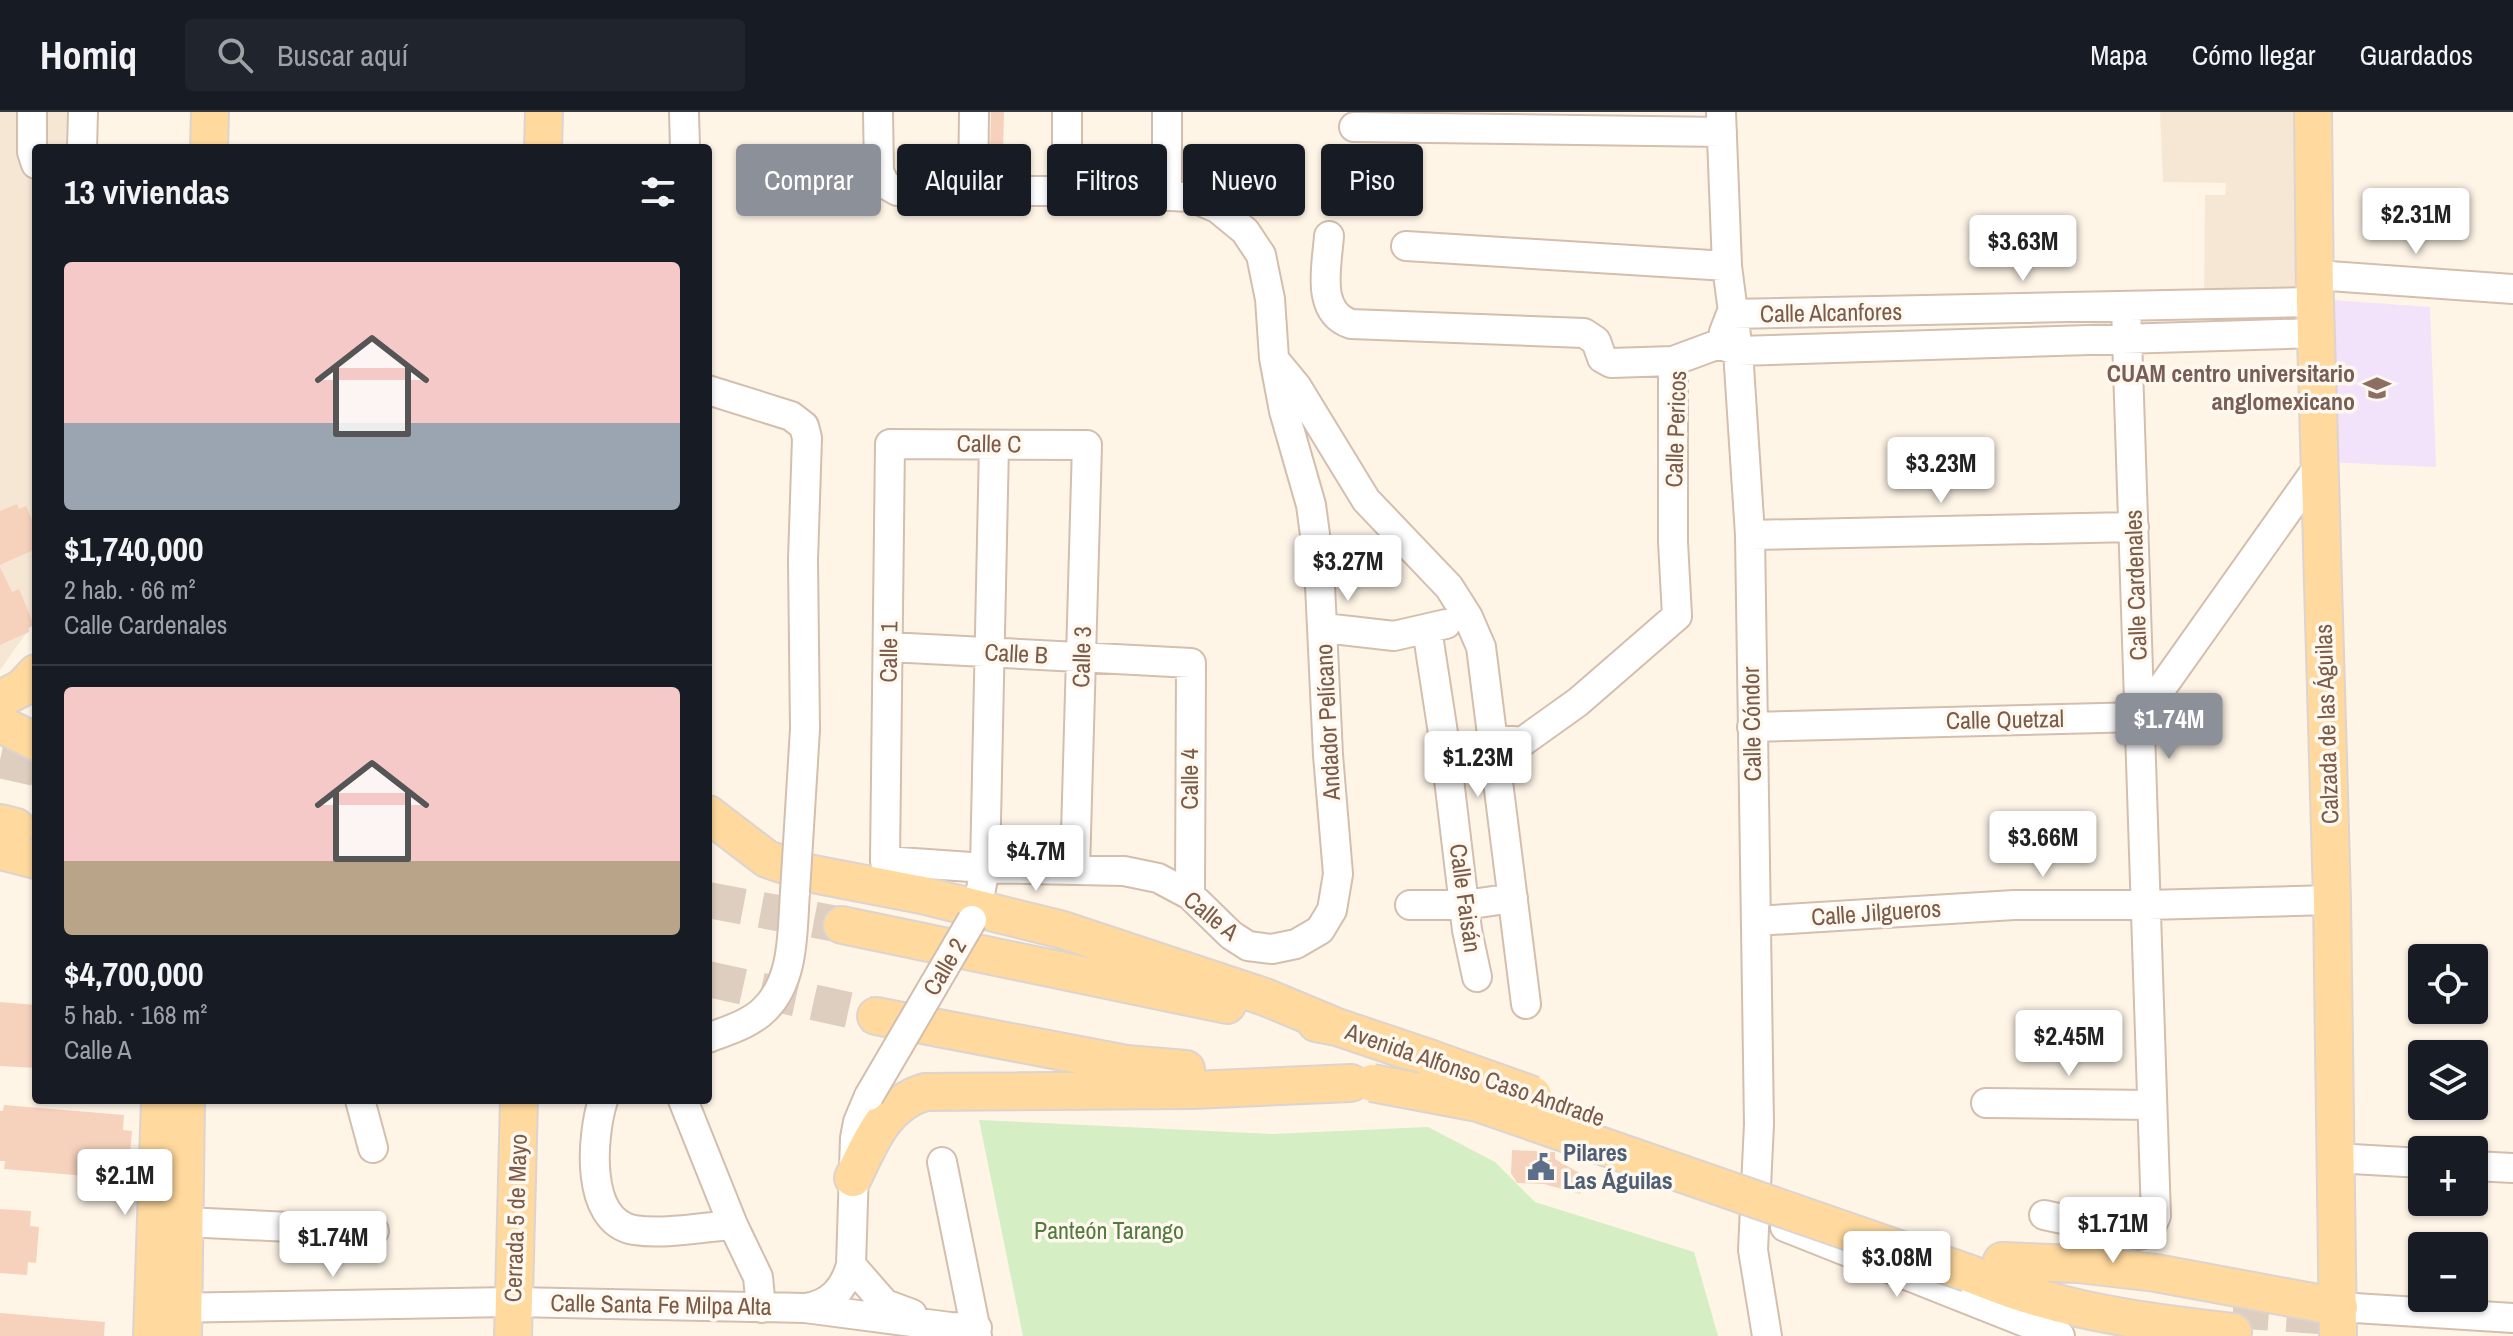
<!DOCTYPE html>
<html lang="es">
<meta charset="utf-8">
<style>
body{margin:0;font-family:"Archivo Narrow",sans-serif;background:#20242c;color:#f1f3f6;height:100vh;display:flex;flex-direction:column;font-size:30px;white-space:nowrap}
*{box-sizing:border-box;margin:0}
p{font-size:26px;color:#9ea1a6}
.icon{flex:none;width:44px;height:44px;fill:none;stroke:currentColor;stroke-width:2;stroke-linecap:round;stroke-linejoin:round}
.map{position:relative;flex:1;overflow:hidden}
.drawer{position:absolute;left:32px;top:32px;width:680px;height:960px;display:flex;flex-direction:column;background:#171b24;border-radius:8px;box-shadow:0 2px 6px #0004}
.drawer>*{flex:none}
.top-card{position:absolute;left:736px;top:32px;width:760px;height:72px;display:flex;gap:16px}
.buttons{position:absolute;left:2408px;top:832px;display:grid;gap:16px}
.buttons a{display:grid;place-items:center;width:80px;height:80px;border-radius:8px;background:#171b24;box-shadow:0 2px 6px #0004;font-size:40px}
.price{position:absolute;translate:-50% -68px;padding:0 18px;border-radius:8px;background:#fff;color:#222;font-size:26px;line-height:52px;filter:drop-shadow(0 2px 4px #0008)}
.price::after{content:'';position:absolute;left:50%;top:48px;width:24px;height:18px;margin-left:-12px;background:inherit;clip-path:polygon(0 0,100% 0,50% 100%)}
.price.active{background:#8c9099;color:#fff}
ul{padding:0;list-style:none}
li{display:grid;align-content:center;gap:16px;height:424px;padding:0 32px}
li+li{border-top:2px solid #363941}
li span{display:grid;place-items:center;height:248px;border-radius:8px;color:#555}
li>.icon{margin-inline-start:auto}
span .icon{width:144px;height:144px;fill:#fffc;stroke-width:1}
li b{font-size:34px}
h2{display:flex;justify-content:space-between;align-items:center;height:96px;padding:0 32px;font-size:34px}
.tag{padding:0 28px;border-radius:8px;background:#171b24;box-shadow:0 2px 6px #0004;font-size:28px;line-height:72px}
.tag.active{background:#8c9099;color:#fff}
header{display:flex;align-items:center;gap:48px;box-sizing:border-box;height:112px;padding:0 40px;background:#171b24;border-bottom:2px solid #363941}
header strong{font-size:38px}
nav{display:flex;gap:44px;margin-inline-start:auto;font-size:28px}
.search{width:560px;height:72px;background:#20242c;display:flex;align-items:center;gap:20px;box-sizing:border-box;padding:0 28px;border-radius:8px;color:#9ea1a6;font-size:30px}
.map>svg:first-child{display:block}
.residential{fill:#f6e7d5}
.education{fill:#f2e3fb}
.green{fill:#d5eec3}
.building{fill:#f6d2bc}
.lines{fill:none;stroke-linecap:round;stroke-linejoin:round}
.major-tunnel{stroke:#ddcebf;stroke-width:36;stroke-dasharray:36 18;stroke-linecap:butt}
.minor-casing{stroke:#d4beae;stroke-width:32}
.major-casing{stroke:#ddd4cf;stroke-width:40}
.minor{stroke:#fff;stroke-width:28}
.major{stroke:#ffd99d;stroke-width:36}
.minor-bridge-casing{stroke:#d4beae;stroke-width:32;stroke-linecap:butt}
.major-bridge-casing{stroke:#ddd4cf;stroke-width:40;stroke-linecap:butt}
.minor-bridge{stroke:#fff;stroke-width:28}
.major-bridge{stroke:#ffd99d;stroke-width:36}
.labels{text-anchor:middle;stroke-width:7;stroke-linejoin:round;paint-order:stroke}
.street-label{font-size:24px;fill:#7b5a48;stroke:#fff8ef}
.education-label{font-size:24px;font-weight:bold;fill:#785e54;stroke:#fff8ef;text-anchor:end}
.service-label{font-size:24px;font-weight:bold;fill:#4e5e75;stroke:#fff8ef;text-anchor:start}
.park-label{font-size:24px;fill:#507b3c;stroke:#fff8ef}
</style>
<header>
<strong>Homiq</strong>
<div class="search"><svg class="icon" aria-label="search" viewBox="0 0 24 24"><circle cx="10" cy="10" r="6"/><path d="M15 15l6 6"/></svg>Buscar aquí</div>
<nav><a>Mapa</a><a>Cómo llegar</a><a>Guardados</a></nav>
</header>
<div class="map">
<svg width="2513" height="1224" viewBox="0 0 2513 1224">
<rect width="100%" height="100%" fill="#fef5e7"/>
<path class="residential" d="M 0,0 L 67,0 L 66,36 L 36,36 L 36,508 L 0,558 Z
M 2160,0 L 2299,0 L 2310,184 L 2204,188 L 2205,83 L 2225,83 L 2226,71 L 2163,70 Z"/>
<path class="education" d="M 2317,187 L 2430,195 L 2436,355 L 2323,350 Z"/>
<path class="green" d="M 979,1008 L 1272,1022 L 1428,1015 L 1495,1050 L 1535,1090 L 1694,1140 L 1718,1224 L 1023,1224 Z"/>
<path class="building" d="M 991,0 L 1004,0 L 1003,41 L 990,41 Z
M 17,392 L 19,397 L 26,394 L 36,417 L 36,437 L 0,453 L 0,399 Z
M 0,455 L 12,480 L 19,477 L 34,513 L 28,516 L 29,520 L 0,533 Z
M 0,890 L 36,893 L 36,956 L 0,954 Z
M 4,993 L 124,1003 L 123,1018 L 132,1019 L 129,1054 L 121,1054 L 121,1067 L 4,1057 L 5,1049 L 0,1049 L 0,999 L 3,999 Z
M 1512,1038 L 1555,1040 L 1555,1047 L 1590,1067 L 1580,1082 L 1544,1072 L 1517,1071 L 1511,1061 Z
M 0,1097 L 31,1099 L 30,1114 L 39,1115 L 36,1151 L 28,1150 L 27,1163 L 0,1161 Z
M 0,1201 L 105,1210 L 104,1224 L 0,1224 Z"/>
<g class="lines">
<path class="major-tunnel" d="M 0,648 L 36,656
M 708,788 L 842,813
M 708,867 L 876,904
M 2233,1198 L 2320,1204"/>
<g class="minor-casing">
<path id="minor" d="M 32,0 L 32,40 L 36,52
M 684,0 L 685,36
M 878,0 L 879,60 L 885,72 L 897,79 L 1067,79 L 1191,85 L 1217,96 L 1245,119 L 1261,143 L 1270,187 L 1274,246 L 1284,299 L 1311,393 L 1319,452 L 1328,643 L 1338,762 L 1332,798 L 1320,818 L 1296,832 L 1272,837 L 1248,834 L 1231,823 L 1190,783 L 1158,766 L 1124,759 L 985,756 L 885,749 L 890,332 L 1087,333 L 1075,757
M 1067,0 L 1067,79
M 1721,0 L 1727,154 L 1738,239 L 1750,423 L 1759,1012 L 1753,1138 L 1767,1224
M 1354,15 L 1722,20
M 82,36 L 83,0
M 973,78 L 974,0
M 1167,82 L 1167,0
M 1329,124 C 1327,153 1315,200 1351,212 L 1584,221 L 1596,229 L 1602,246 L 1611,251 L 1673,249
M 1406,134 L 1727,154
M 2315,163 L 2513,177
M 1724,220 L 1731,202 L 2315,190
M 1278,252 L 1297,275 L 1366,388 L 1449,475 L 1468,505 L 1481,535 L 1526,892
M 708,278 L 791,304 L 804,314 L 807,326 L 803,448 L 805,617
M 1750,423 L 2134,415
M 1324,516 L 1394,524 L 1446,512
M 1427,517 L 1445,634 L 1467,818 L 1477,865
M 889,535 L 1191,551 L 1190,783
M 1752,615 L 2141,605 L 2319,354
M 1494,627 L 1522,630 L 1578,590 L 1677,504 L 1673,430 L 1673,249 L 1719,232 L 1738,239 L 2316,221
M 1410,793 L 1465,793 L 1513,786
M 972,808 L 977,798 L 985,756 L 994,333
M 1756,809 L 2014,793 L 2147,793 L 2332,788
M 708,926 C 726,919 750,912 764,898 C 795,868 792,820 795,780
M 360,988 L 373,1036
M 603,988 C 592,1023 584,1109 634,1118 C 665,1123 702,1115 733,1113
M 683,988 L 733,1113 L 758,1165 L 761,1196
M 1986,991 L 2151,993
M 2335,1046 L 2422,1051
M 942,1050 L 977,1224
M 2474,1054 L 2513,1056
M 2044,1103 L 2138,1123 L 2148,1121 L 2156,1104 L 2126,195
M 185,1110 L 374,1119
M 1785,1115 L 2060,1224
M 851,1153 L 885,1192 L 912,1202
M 2339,1195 L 2513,1206
M 165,1196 L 514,1190 L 805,1196 L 950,1215 L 977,1216
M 806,1196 C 831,1192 844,1177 851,1153 L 855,1026 L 858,1010 L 869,984"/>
</g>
<g class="major-casing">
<path id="major" d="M 2313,0 L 2315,190 L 2332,788 L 2338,1224
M 209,36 L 210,0
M 543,36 L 544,0
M 0,587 L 22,576 L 36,561
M 0,612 L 36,630
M 708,702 L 767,747 L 808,761 L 922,783 L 1063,818 L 1265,885 L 1337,915
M 0,711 L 16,715
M 0,739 L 36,748
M 842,813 L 1227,893
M 876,904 L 1126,952 L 1186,957
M 1316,911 L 1337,915 L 1429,946
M 853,1066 C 870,1031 884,992 925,980 L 1193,978 L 1351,971
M 2002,1149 L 2078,1152 L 2156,1161 L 2339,1195
M 1968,1161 C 1989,1169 2010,1178 2032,1184 C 2097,1204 2166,1212 2233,1220
M 152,1224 L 160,988
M 183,1224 L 186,988
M 513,1224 L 519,988"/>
</g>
<use href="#minor" class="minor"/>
<use href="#major" class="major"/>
<g class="minor-bridge-casing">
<path id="minor-bridge" d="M 795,780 L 805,617
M 869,984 L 972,808"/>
</g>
<g class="major-bridge-casing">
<path id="major-bridge" d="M 1429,946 L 1533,983
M 1372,971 L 1478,991 L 1968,1161"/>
</g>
<use href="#minor-bridge" class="minor-bridge"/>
<use href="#major-bridge" class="major-bridge"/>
</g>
<defs>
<g id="school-bare" transform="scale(2.16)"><path d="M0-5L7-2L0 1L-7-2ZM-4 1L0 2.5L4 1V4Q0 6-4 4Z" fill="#8d6e63" stroke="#fff8ef" stroke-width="2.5" paint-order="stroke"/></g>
<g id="civic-bare" transform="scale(2.16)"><path d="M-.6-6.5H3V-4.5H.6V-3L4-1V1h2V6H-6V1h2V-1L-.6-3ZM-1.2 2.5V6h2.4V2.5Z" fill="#5c6f8a" stroke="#fff8ef" stroke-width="2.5" paint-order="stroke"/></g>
</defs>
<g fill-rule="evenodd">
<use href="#school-bare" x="2377" y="276"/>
<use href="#civic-bare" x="1541" y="1055"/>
</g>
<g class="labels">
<g class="street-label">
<text transform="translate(1831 201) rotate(-1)" y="8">Calle Alcanfores</text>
<text transform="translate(1676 317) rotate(-88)" y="8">Calle Pericos</text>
<text transform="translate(989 332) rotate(1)" y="8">Calle C</text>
<text transform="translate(2136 473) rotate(-92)" y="8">Calle Cardenales</text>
<text transform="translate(889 540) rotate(-89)" y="8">Calle 1</text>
<text transform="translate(1016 542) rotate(3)" y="8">Calle B</text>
<text transform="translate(1082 545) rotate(-88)" y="8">Calle 3</text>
<text transform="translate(2005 608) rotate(-1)" y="8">Calle Quetzal</text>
<text transform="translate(1328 610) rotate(-93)" y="8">Andador Pelícano</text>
<text transform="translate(1752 612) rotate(-91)" y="8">Calle Cóndor</text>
<text transform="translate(2327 612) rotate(-92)" y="8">Calzada de las Águilas</text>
<text transform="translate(1190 667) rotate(-90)" y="8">Calle 4</text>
<text transform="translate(1465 786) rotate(82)" y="8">Calle Faisán</text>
<text transform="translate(1876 801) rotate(-4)" y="8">Calle Jilgueros</text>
<text transform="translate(1211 804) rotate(39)" y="8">Calle A</text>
<text transform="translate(945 855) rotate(-60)" y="8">Calle 2</text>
<text transform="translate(1475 963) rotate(19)" y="8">Avenida Alfonso Caso Andrade</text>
<text transform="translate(516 1106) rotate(-88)" y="8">Cerrada 5 de Mayo</text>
<text transform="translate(661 1193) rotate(1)" y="8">Calle Santa Fe Milpa Alta</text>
</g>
<g class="education-label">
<text x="2355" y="270">CUAM centro universitario<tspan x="2355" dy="28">anglomexicano</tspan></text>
</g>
<g class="service-label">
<text x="1563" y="1049">Pilares<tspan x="1563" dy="28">Las Águilas</tspan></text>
</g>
<g class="park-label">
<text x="1109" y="1127">Panteón Tarango</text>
</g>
</g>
</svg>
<div class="buttons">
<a><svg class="icon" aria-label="locate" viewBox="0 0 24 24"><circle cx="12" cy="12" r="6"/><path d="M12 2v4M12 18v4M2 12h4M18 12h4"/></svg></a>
<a><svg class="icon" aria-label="layers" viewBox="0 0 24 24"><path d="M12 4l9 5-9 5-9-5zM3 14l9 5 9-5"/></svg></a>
<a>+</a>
<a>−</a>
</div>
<b class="price" style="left:2416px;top:144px">$2.31M</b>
<b class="price" style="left:2023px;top:171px">$3.63M</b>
<b class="price" style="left:1941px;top:393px">$3.23M</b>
<b class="price" style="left:1348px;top:491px">$3.27M</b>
<b class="price active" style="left:2169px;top:649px">$1.74M</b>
<b class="price" style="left:1478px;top:687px">$1.23M</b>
<b class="price" style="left:2043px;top:767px">$3.66M</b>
<b class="price" style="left:1036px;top:781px">$4.7M</b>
<b class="price" style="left:2069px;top:966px">$2.45M</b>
<b class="price" style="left:125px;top:1105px">$2.1M</b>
<b class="price" style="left:2113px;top:1153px">$1.71M</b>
<b class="price" style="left:333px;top:1167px">$1.74M</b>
<b class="price" style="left:1897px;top:1187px">$3.08M</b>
<div class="top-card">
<a class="tag active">Comprar</a>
<a class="tag">Alquilar</a>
<a class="tag">Filtros</a>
<a class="tag">Nuevo</a>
<a class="tag">Piso</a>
</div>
<section class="drawer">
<h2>13 viviendas<svg class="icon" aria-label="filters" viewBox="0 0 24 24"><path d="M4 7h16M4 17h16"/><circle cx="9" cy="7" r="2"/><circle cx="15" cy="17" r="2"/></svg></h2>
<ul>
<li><span style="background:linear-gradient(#f6c9c9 65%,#9aa5b1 0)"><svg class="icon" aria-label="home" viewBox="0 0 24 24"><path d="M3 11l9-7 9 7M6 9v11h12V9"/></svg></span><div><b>$1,740,000</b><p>2 hab. · 66 m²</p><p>Calle Cardenales</p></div></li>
<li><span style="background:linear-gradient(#f6c9c9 70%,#b9a48a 0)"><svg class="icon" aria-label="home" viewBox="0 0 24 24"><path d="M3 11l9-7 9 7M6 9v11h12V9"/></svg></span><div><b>$4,700,000</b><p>5 hab. · 168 m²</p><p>Calle A</p></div></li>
</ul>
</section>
</div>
